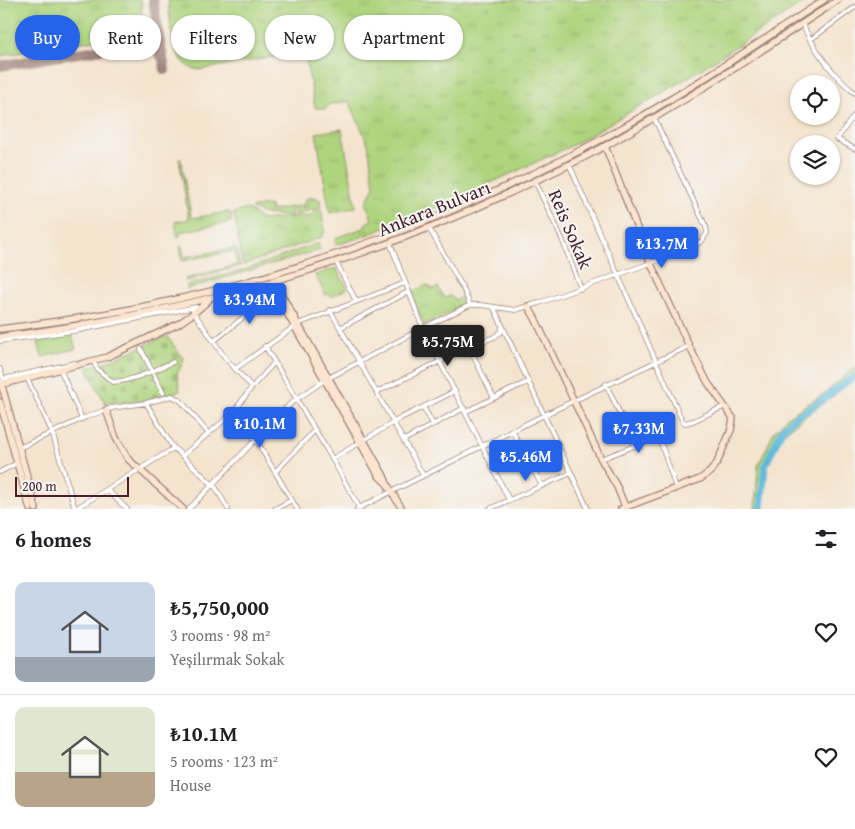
<!DOCTYPE html>
<meta charset="utf-8">
<style>
body{margin:0;font-family:"Gentium Book Plus",serif;background:#f2f2f2;color:#202124;height:100vh;display:flex;flex-direction:column;font-size:19px;white-space:nowrap}
*{box-sizing:border-box;margin:0}
p{font-size:16px;color:#757577}
.icon{flex:none;width:28px;height:28px;fill:none;stroke:currentColor;stroke-width:2;stroke-linecap:round;stroke-linejoin:round}
.map{position:relative;height:509px;overflow:hidden}
.details{display:flex;flex-direction:column;background:#fff;flex:1}
.details>*{flex:none}
.guide{position:absolute;left:15px;top:15px;width:500px;height:45px;display:flex;gap:10px}
.controls{position:absolute;left:790px;top:75px;display:grid;gap:10px}
.controls a{display:grid;place-items:center;width:50px;height:50px;border-radius:50%;background:#fff;box-shadow:0 1px 4px #0004;font-size:25px}
.scale{position:absolute;left:15px;bottom:12px;width:114px;box-sizing:border-box;padding-left:5px;border:2px solid #4a1f2b;border-top:0;font-size:14px;line-height:18px;white-space:nowrap;color:#4a1f2b;-webkit-text-stroke:4px #f6f6f2;paint-order:stroke}
.price{position:absolute;translate:-50% -42px;padding:0 11px;border-radius:5px;background:#2563eb;color:#fff;font-size:16px;line-height:32px;filter:drop-shadow(0 1px 2px #0008)}
.price::after{content:'';position:absolute;left:50%;top:30px;width:15px;height:11px;margin-left:-8px;background:inherit;clip-path:polygon(0 0,100% 0,50% 100%)}
.price.selected{background:#222;color:#fff}
ul{padding:0;list-style:none}
li{display:flex;align-items:center;gap:15px;height:125px;padding:0 15px}
li+li{border-top:1px solid #e0e0e0}
li span{display:grid;place-items:center;flex:none;width:140px;height:100px;border-radius:10px;color:#555}
li>.icon{margin-inline-start:auto}
span .icon{width:60px;height:60px;fill:#fffc;stroke-width:1}
li b{font-size:21px}
h2{display:flex;justify-content:space-between;align-items:center;height:60px;padding:0 15px;font-size:21px}
.pill{padding:0 18px;border-radius:22px;background:#fff;box-shadow:0 1px 4px #0004;font-size:18px;line-height:45px}
.pill.selected{background:#2563eb;color:#fff}
.map>svg:first-child{display:block}
.grass{fill:url(#grass-tufts);stroke:#7c7a54}
.wetland{fill:url(#wetland-marsh);stroke:#7c7a54}
.cemetery{fill:url(#cemetery-stones);stroke:#7c7a54}
.green{fill:#aed47e;stroke:#7c7a54}
.lines{fill:none;stroke-linecap:round;stroke-linejoin:round}
.river{stroke:#60badd;stroke-width:7}
.taxiway{stroke:#9f827c;stroke-width:10}
.street-casing{stroke:#9f827c;stroke-width:5.5}
.secondary-casing{stroke:#9f827c;stroke-width:8}
.street{stroke:#fff;stroke-width:4}
.secondary{stroke:#fce5cf;stroke-width:5.5}
.labels{text-anchor:middle;stroke-width:4;stroke-linejoin:round;paint-order:stroke}
.street-label{font-size:19px;fill:#4a1f2b;stroke:#f6f6f2}
</style>
<div class="map">
<svg width="855" height="509" viewBox="0 0 855 509">
<defs>
<pattern id="grass-tufts" width="24" height="20" patternUnits="userSpaceOnUse" patternTransform="scale(1.25)"><rect width="24" height="20" fill="#aed47e"/><path d="M3 7l-1-3M5 7V3M7 7l1-3M15 17l-1-3M17 17v-4M19 17l1-3" fill="none" stroke="#97b66d"/></pattern>
<pattern id="wetland-marsh" width="20" height="14" patternUnits="userSpaceOnUse" patternTransform="scale(1.25)"><rect width="20" height="14" fill="#aed47e"/><path d="M1 5h8M5 5V1M11 12h8M15 12V8" fill="none" stroke="#97b66d"/></pattern>
<pattern id="cemetery-stones" width="16" height="16" patternUnits="userSpaceOnUse" patternTransform="scale(1.25)"><rect width="16" height="16" fill="#aed47e"/><path d="M2 7V4a2 2 0 0 1 4 0v3zM10 15v-3a2 2 0 0 1 4 0v3z" fill="#97b66d"/></pattern>
</defs>
<rect width="100%" height="100%" fill="#f6f6f2"/>
<filter id="ink" filterUnits="userSpaceOnUse"><feTurbulence type="fractalNoise" baseFrequency=".02" numOctaves="2"/><feDisplacementMap in="SourceGraphic" scale="10" xChannelSelector="R" yChannelSelector="G"/><feConvolveMatrix kernelMatrix="1 2 1 2 8 2 1 2 1" color-interpolation-filters="sRGB"/></filter>
<filter id="wash" filterUnits="userSpaceOnUse"><feTurbulence type="fractalNoise" baseFrequency=".0096" numOctaves="4" result="noise"/><feDisplacementMap in="SourceGraphic" scale="20" xChannelSelector="R" yChannelSelector="G"/><feGaussianBlur stdDeviation="1.12" result="paint"/><feColorMatrix in="noise" values="0 0 0 0 0 0 0 0 0 0 0 0 0 0 0 0 0 1.4 0 .05"/><feComposite in="paint" operator="in"/></filter>
<g filter="url(#wash)">
<rect width="100%" height="100%" fill="#f4e4ce"/>
<path class="grass" d="M 0,0 L 141,0 C 144,16 139,29 123,35 L 0,56 Z
M 168,0 L 808,0 L 676,85 L 571,146 L 443,205 L 367,235 L 336,245 L 335,240 L 337,237 L 364,228 L 366,223 L 372,220 L 366,203 L 374,186 L 368,144 L 349,101 L 328,105 L 326,109 L 315,108 L 305,54 L 301,52 L 199,70 C 170,66 171,24 168,0 Z
M 829,0 L 832,0 C 757,50 682,102 602,144 C 475,212 331,269 190,301 C 134,314 77,323 19,331 L 119,315 L 224,290 L 391,237 L 420,226 L 503,191 L 597,145 L 712,77 Z
M 342,129 L 356,207 L 330,213 L 316,133 Z
M 179,159 L 181,159 L 191,216 L 193,218 L 228,212 L 232,214 L 231,222 L 180,232 L 180,236 L 178,237 L 175,222 L 189,219 Z
M 315,197 L 320,200 L 321,207 L 295,215 L 293,207 L 304,205 L 305,199 Z
M 267,205 L 270,206 L 271,211 L 291,207 L 292,216 L 264,214 L 251,208 Z
M 248,209 C 254,212 257,217 262,220 L 300,216 L 309,217 L 315,211 L 321,209 L 325,230 L 322,237 L 243,265 L 234,213 Z
M 318,243 L 320,250 L 187,289 L 187,285 L 244,270 Z
M 180,246 L 182,246 L 184,257 L 235,248 L 238,251 L 240,266 L 186,281 L 185,279 L 237,265 L 235,251 L 182,261 Z
M 455,277 C 458,283 466,293 465,299 C 464,308 433,320 424,325 L 411,291 L 414,291 L 427,285 L 433,289 L 438,287 L 444,298 L 450,296 L 456,300 L 463,296 L 454,278 Z"/>
<path class="wetland" d="M 855,367 L 855,379 L 832,397 L 796,423 L 783,434 L 768,465 L 763,509 L 755,509 L 758,466 L 774,432 L 787,417 L 828,391 Z"/>
<path class="cemetery" d="M 167,336 L 184,360 L 177,374 L 180,391 L 142,401 L 105,403 L 87,368 L 116,358 Z"/>
<path class="green" d="M 336,268 L 348,288 L 331,297 L 329,294 L 326,295 L 315,275 Z
M 72,334 L 76,349 L 42,357 L 38,342 Z"/>
<g class="lines">
<path class="river" d="M 761,509 L 765,466 L 783,428 L 798,415 L 811,408 L 855,376"/>
<path class="taxiway" d="M 153,0 L 165,70
M 0,66 L 145,42 C 154,46 158,51 163,59"/>
</g>
</g>
<g filter="url(#ink)">
<g class="lines">
<g class="street-casing">
<path id="street" d="M 802,24 C 815,50 832,75 855,93
M 810,40 L 855,7
M 855,114 L 837,139 L 855,149
M 569,164 L 682,420 L 685,423 L 693,421 L 725,406
M 535,181 L 562,239 L 581,289
M 429,228 L 463,288 L 470,305
M 390,243 L 423,328 L 509,500
M 336,262 L 356,301
M 494,308 L 588,509
M 330,310 L 423,475
M 194,313 L 226,359 L 252,387
M 340,328 L 408,292
M 0,341 L 74,331 L 196,307 L 193,311
M 214,341 L 266,299 L 276,294
M 265,346 L 330,455 L 360,509
M 469,347 L 494,398
M 141,349 L 163,393
M 93,361 L 98,370 L 113,382 C 133,381 155,370 173,362
M 0,369 L 3,379 L 75,363
M 60,369 L 82,419
M 235,369 L 298,324 L 405,283
M 27,378 L 52,432 L 75,509
M 606,384 L 635,446
M 377,392 L 469,347 L 494,337 L 501,332 L 502,327
M 146,403 L 172,446 L 216,488 L 228,509
M 423,407 L 433,424
M 465,412 L 523,384 L 529,382
M 230,417 L 252,387 L 274,363
M 512,430 L 542,486
M 659,437 L 676,488
M 404,440 L 464,408
M 19,448 L 86,417 L 112,408 L 146,403 L 172,396 L 181,401 L 209,434
M 182,456 L 227,418 L 232,417 L 236,418 L 256,440 L 297,509
M 332,459 L 401,418 L 455,391
M 601,459 L 670,432
M 0,472 L 17,463
M 275,472 L 315,430
M 107,490 L 127,509
M 75,509 L 174,448
M 189,509 L 291,403 L 325,380 L 423,328 L 470,305 L 481,305 L 515,310 L 539,303 L 684,251 L 702,241 L 707,233 L 706,227 L 654,118
M 275,509 L 292,500
M 357,509 L 544,415 L 689,346
M 489,509 L 571,473"/>
</g>
<g class="secondary-casing">
<path id="secondary" d="M 605,146 L 651,264 L 689,346 L 708,383 L 733,418 L 731,430 L 717,463 L 710,472 L 700,479 L 621,509
M 276,281 L 280,292 L 384,476 L 387,484 L 402,509
M 270,283 L 379,476 L 385,482
M 528,306 L 535,318 L 601,459 L 617,487 L 626,509
M 0,329 C 57,322 113,314 169,301 C 316,269 469,210 602,139 C 679,97 751,48 824,0
M 0,337 C 187,313 364,264 535,181 C 558,170 582,159 605,146 C 685,102 761,51 838,0
M 0,379 L 36,509
M 0,385 L 107,357 L 178,324 L 194,313 L 208,301
M 0,402 L 30,509
M 106,410 L 116,438 L 128,459 L 183,509"/>
</g>
<use href="#street" class="street"/>
<use href="#secondary" class="secondary"/>
</g>
</g>
<g class="labels">
<g class="street-label">
<text transform="translate(434 208) rotate(-22)" y="7">Ankara Bulvarı</text>
<text transform="translate(571 229) rotate(67)" y="7">Reis Sokak</text>
</g>
</g>
</svg>
<div class="controls">
<a><svg class="icon" aria-label="locate" viewBox="0 0 24 24"><circle cx="12" cy="12" r="6"/><path d="M12 2v4M12 18v4M2 12h4M18 12h4"/></svg></a>
<a><svg class="icon" aria-label="layers" viewBox="0 0 24 24"><path d="M12 4l9 5-9 5-9-5zM3 14l9 5 9-5"/></svg></a>
</div>
<div class="scale">200 m</div>
<b class="price" style="left:662px;top:269px">₺13.7M</b>
<b class="price" style="left:250px;top:325px">₺3.94M</b>
<b class="price selected" style="left:448px;top:367px">₺5.75M</b>
<b class="price" style="left:260px;top:449px">₺10.1M</b>
<b class="price" style="left:639px;top:454px">₺7.33M</b>
<b class="price" style="left:526px;top:482px">₺5.46M</b>
<div class="guide">
<a class="pill selected">Buy</a>
<a class="pill">Rent</a>
<a class="pill">Filters</a>
<a class="pill">New</a>
<a class="pill">Apartment</a>
</div>
</div>
<section class="details">
<h2>6 homes<svg class="icon" aria-label="filters" viewBox="0 0 24 24"><path d="M4 7h16M4 17h16"/><circle cx="9" cy="7" r="2"/><circle cx="15" cy="17" r="2"/></svg></h2>
<ul>
<li><span style="background:linear-gradient(#c9d6e8 75%,#9aa5b1 0)"><svg class="icon" aria-label="home" viewBox="0 0 24 24"><path d="M3 11l9-7 9 7M6 9v11h12V9"/></svg></span><div><b>₺5,750,000</b><p>3 rooms · 98 m²</p><p>Yeşilırmak Sokak</p></div><svg class="icon" aria-label="heart" viewBox="0 0 24 24"><path d="M12 20l-8-8c-3-5 5-10 8-4 3-6 11-1 8 4z"/></svg></li>
<li><span style="background:linear-gradient(#dfe7d0 65%,#b9a48a 0)"><svg class="icon" aria-label="home" viewBox="0 0 24 24"><path d="M3 11l9-7 9 7M6 9v11h12V9"/></svg></span><div><b>₺10.1M</b><p>5 rooms · 123 m²</p><p>House</p></div><svg class="icon" aria-label="heart" viewBox="0 0 24 24"><path d="M12 20l-8-8c-3-5 5-10 8-4 3-6 11-1 8 4z"/></svg></li>
</ul>
</section>
